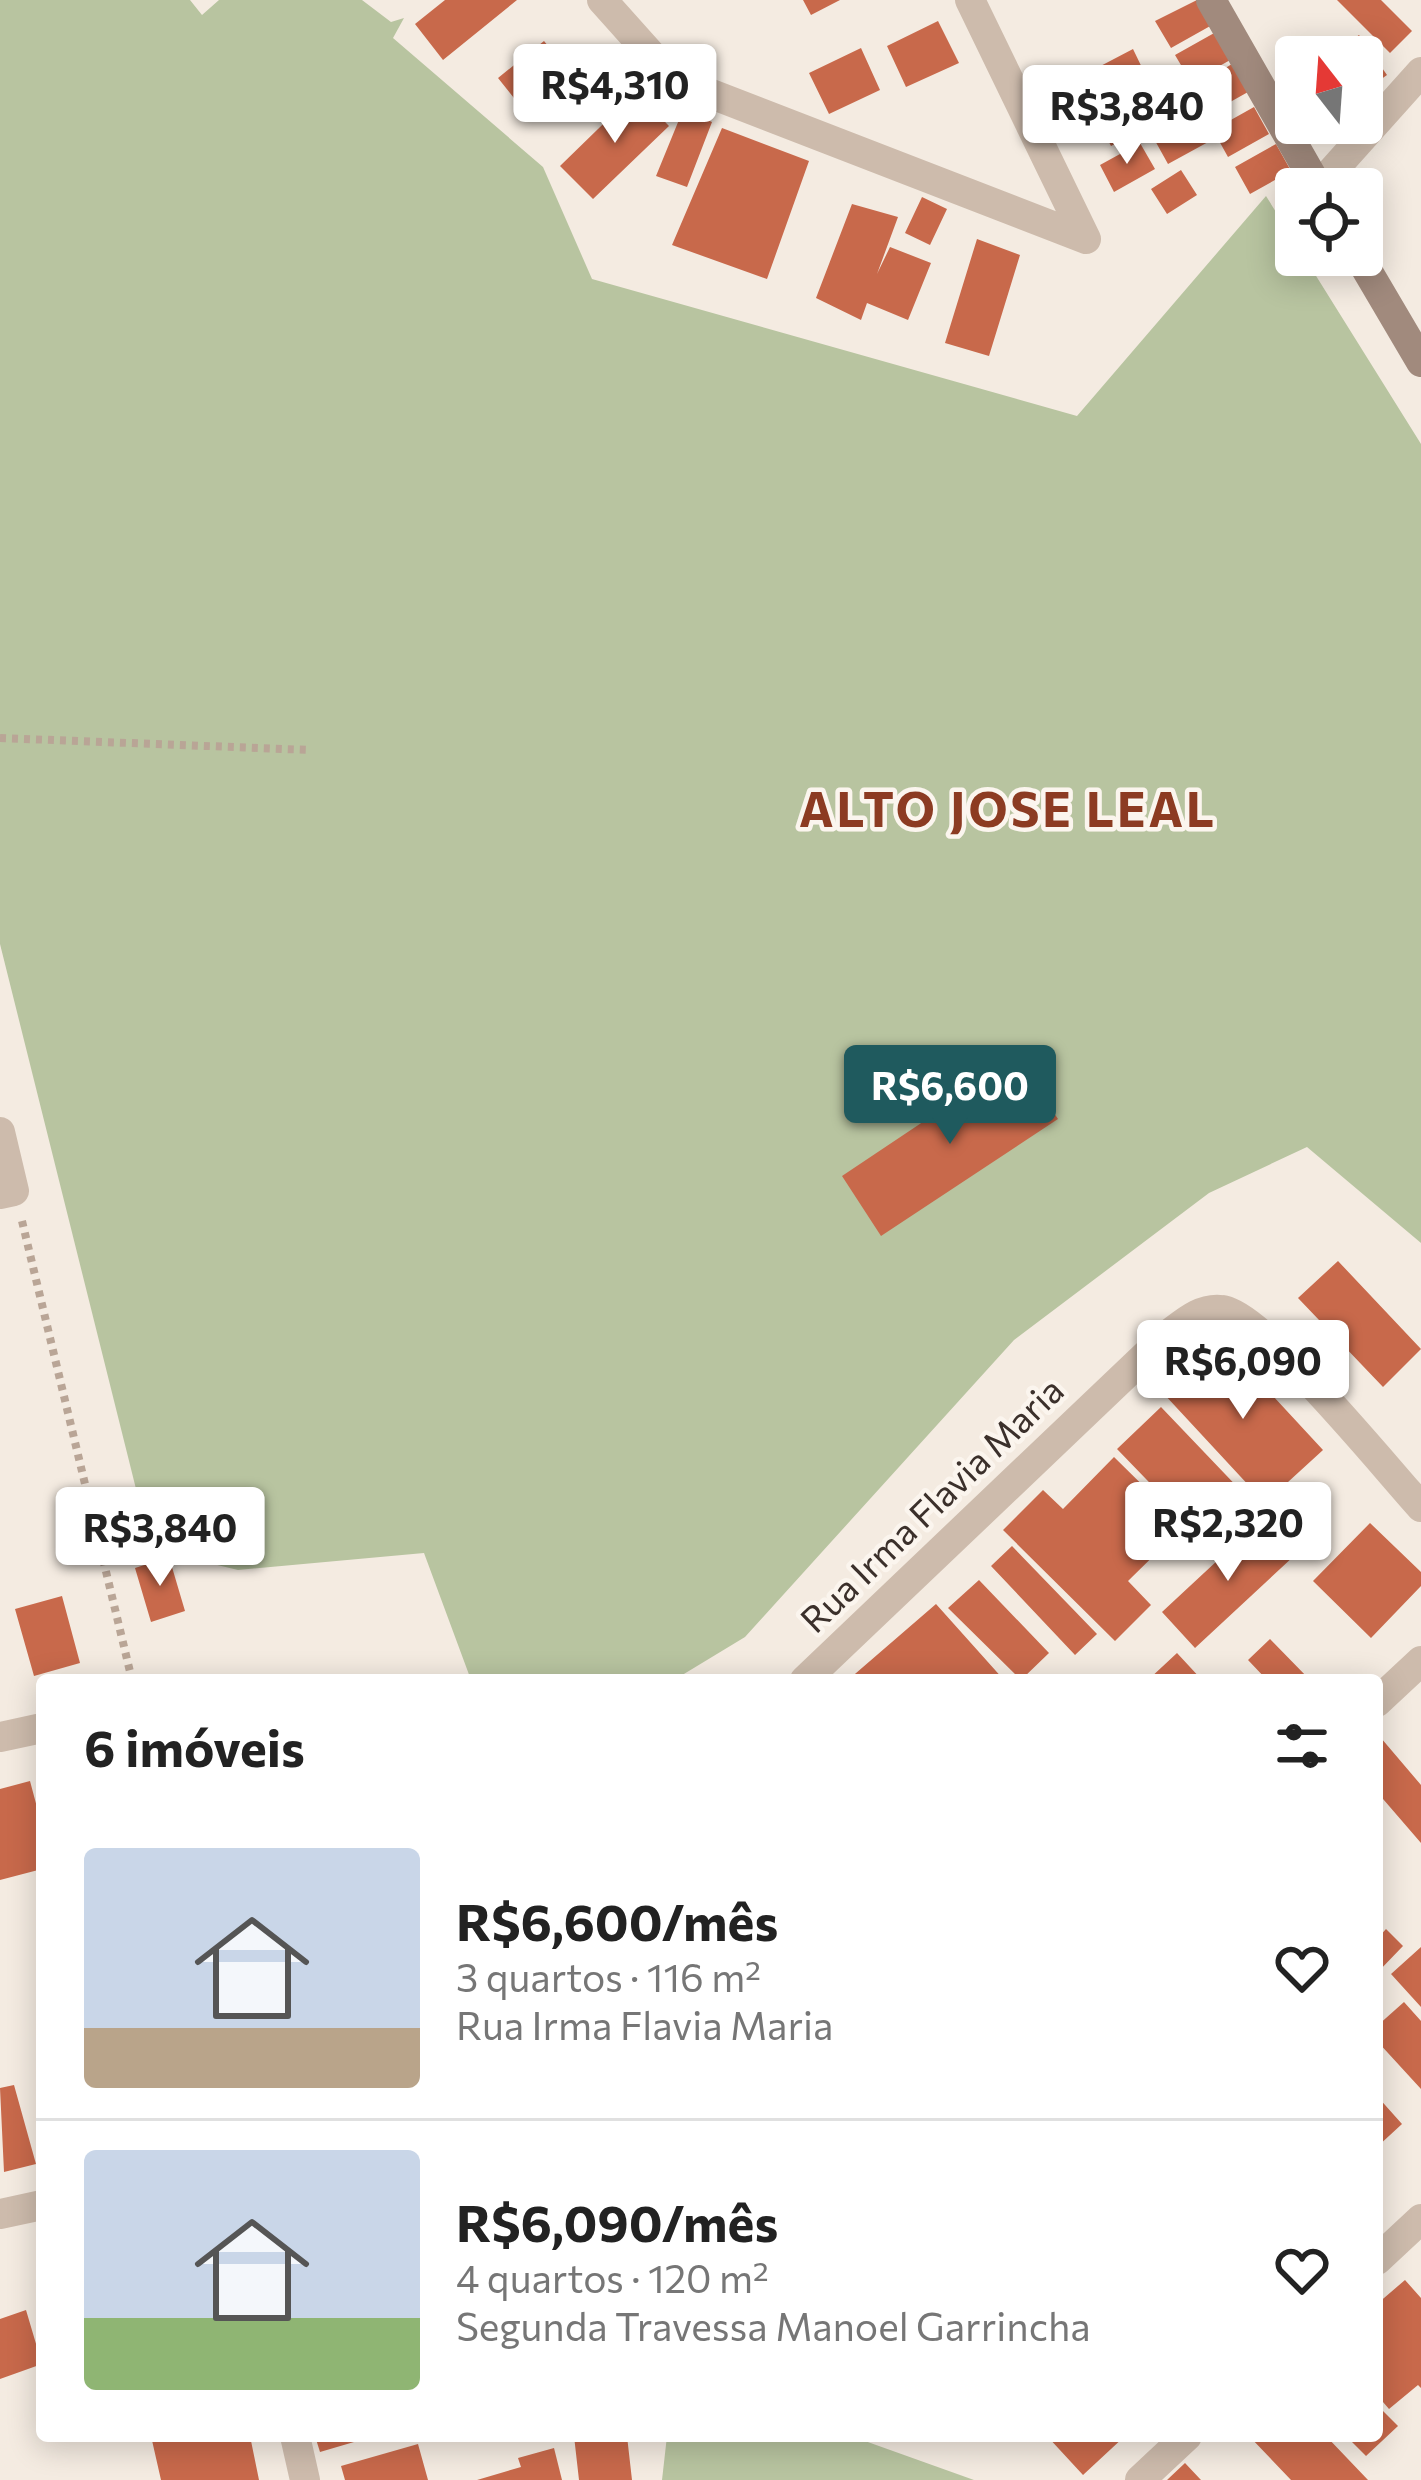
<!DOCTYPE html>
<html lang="pt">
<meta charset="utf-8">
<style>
body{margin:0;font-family:Commissioner,sans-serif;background:#f6f6f6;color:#222;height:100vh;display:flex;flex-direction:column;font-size:45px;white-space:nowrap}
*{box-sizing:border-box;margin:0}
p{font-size:39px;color:#767676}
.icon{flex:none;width:66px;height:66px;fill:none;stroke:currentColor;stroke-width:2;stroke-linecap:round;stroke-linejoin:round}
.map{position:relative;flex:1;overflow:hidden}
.details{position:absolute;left:36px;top:1674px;width:1347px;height:768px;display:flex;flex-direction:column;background:#fff;border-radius:12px;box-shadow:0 6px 30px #0003}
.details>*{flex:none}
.needle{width:78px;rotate:343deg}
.buttons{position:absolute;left:1275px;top:36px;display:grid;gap:24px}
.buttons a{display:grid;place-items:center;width:108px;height:108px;border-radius:12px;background:#fff;box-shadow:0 6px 30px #0003;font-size:60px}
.price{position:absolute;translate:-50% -102px;padding:0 27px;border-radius:12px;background:#fff;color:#222;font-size:39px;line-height:78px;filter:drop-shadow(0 3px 6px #0008)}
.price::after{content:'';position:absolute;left:50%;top:72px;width:36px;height:27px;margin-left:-18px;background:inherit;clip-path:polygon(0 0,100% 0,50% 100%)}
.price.current{background:#1f5a5e;color:#fff}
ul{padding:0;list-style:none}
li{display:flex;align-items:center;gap:36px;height:300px;padding:0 48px}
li+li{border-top:3px solid #e0e0e0}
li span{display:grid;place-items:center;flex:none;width:336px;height:240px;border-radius:12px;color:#555}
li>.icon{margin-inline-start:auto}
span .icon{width:144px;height:144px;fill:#fffc;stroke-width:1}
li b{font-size:51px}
h2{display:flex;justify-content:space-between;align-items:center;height:144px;padding:0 48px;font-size:51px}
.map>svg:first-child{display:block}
.green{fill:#b8c4a0}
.building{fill:#c8694b}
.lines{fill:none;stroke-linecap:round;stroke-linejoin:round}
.path{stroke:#b9a596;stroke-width:8;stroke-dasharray:6 6;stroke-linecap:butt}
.street{stroke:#cdbbac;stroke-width:30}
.secondary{stroke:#a18a7d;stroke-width:30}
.labels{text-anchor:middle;stroke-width:9;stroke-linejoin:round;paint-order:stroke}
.street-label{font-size:36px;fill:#3b302b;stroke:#fbf5ee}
.district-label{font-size:48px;font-weight:bold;letter-spacing:3px;fill:#8c3b22;stroke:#fbf5ee}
</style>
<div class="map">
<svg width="1421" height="2480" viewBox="0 0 1421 2480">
<rect width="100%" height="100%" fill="#f4ebe1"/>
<path class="green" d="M 0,0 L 190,0 L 202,15 L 219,0 L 362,0 L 391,22 L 404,18 L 393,38 L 543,167 L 592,279 L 1077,416 L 1266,196 L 1296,244 L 1296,255 L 1303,255 L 1421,444 L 1421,1243 L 1307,1147 L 1209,1193 L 1014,1340 L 745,1637 L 674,1680 L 471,1680 L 424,1553 L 238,1570 L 151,1549 L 0,944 Z
M 667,2436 L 851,2436 L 974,2480 L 662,2480 Z"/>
<path class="building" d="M 445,0 L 517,0 L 443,60 L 415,24 Z
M 803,0 L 840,0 L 811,15 Z
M 1197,0 L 1212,25 L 1171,48 L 1155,21 Z
M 1337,0 L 1381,0 L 1412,31 L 1390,53 Z
M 938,21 L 959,63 L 906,87 L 887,46 Z
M 1216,32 L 1232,59 L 1191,82 L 1175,55 Z
M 1359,35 L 1387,75 L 1366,90 L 1362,57 L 1343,57 L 1338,50 Z
M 544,41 L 572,75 L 525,112 L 498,78 Z
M 861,48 L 880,90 L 829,114 L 809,73 Z
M 1133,49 L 1147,78 L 1086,111 L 1070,82 Z
M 1232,64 L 1248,92 L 1207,115 L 1192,88 Z
M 1176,79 L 1189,105 L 1111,146 L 1097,119 Z
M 636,92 L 669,126 L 593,199 L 560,166 Z
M 1254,107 L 1269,134 L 1228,157 L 1213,130 Z
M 683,110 L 712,122 L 687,187 L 656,176 Z
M 1194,114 L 1210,141 L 1168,164 L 1153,137 Z
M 722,128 L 809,161 L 767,279 L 672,245 Z
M 1140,143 L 1155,169 L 1114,192 L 1100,165 Z
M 1276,144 L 1291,171 L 1250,194 L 1235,167 Z
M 1181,170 L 1197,195 L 1167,214 L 1151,189 Z
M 922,197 L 947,209 L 930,245 L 905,233 Z
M 852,204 L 898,217 L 877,274 L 890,247 L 931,263 L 908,320 L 867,303 L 861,320 L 816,298 Z
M 977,239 L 1020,255 L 989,356 L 945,343 Z
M 1017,1059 L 1058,1119 L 881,1236 L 842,1176 Z
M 1338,1261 L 1421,1349 L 1383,1387 L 1298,1298 Z
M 1221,1340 L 1323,1450 L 1265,1503 L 1163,1393 Z
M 1161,1407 L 1246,1496 L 1203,1538 L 1117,1449 Z
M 1114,1457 L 1184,1526 L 1128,1581 L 1151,1605 L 1115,1641 L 1003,1530 L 1043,1490 L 1063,1509 Z
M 1261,1520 L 1294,1556 L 1195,1648 L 1162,1612 Z
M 1370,1523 L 1421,1572 L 1421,1586 L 1371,1638 L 1313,1581 Z
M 1012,1546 L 1097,1634 L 1075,1655 L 991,1566 Z
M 169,1557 L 185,1611 L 151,1622 L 135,1568 Z
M 979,1580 L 1049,1653 L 1021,1680 L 948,1608 Z
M 62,1596 L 80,1663 L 34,1676 L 15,1609 Z
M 936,1604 L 1004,1680 L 848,1680 Z
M 1270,1639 L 1310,1680 L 1267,1680 L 1248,1660 Z
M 1177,1653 L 1202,1680 L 1148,1680 Z
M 1381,1738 L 1421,1785 L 1421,1843 L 1377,1792 Z
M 30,1781 L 42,1826 L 42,1869 L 0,1880 L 0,1789 Z
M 1386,1929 L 1403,1946 L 1377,1973 L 1377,1939 Z
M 1421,1947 L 1421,2007 L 1391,1974 Z
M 1404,2002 L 1421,2021 L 1421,2089 L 1377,2041 L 1377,2026 Z
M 14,2085 L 36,2164 L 4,2172 L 0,2088 Z
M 1377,2096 L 1402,2124 L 1377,2147 Z
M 1405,2280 L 1421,2298 L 1421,2388 L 1418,2385 L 1389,2409 L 1377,2395 L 1377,2304 Z
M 26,2310 L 42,2364 L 0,2379 L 0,2319 Z
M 1377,2405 L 1398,2426 L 1366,2456 L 1346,2436 L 1377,2436 Z
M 151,2436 L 250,2436 L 259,2480 L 161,2480 Z
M 315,2436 L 371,2436 L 371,2437 L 320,2452 Z
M 574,2436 L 627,2436 L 632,2480 L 579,2480 Z
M 1047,2436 L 1125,2436 L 1083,2475 Z
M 1249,2436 L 1326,2436 L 1368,2480 L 1291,2480 Z
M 418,2444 L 428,2480 L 345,2480 L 341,2466 Z
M 554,2448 L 562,2480 L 477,2480 L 521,2467 L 518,2458 Z
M 1185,2463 L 1201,2480 L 1167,2480 Z"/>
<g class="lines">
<path class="path" d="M 0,738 L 310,750
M 22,1221 L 132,1680"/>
<path class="street" d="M 602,0 L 653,57 L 701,90 L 1086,239
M 970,0 L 1086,239
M 1318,187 L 1421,72
M 0,1132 L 14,1191 L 0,1194
M 805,1680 L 1165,1337 C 1182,1325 1199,1307 1222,1310 C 1261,1314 1388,1471 1421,1507
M 1377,1702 L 1421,1661
M 0,1737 L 42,1728
M 0,2214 L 42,2205
M 1377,2260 L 1421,2219
M 295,2436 L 305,2480
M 1140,2480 L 1187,2436"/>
<path class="secondary" d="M 1211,0 L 1319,189
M 1358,255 L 1421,362"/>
</g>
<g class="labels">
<g class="street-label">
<text transform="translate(932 1505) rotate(-44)" y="13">Rua Irma Flavia Maria</text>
</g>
<g class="district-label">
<text x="1008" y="827">ALTO JOSE LEAL</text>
</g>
</g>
</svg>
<div class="buttons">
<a><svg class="needle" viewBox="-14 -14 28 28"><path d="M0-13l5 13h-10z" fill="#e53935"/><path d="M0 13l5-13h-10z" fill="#767676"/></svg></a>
<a><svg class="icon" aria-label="locate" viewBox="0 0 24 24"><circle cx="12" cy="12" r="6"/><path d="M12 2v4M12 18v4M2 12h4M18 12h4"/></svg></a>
</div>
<b class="price" style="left:615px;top:146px">R$4,310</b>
<b class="price" style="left:1127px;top:167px">R$3,840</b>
<b class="price current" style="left:950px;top:1147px">R$6,600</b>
<b class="price" style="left:1243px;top:1422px">R$6,090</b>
<b class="price" style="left:1228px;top:1584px">R$2,320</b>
<b class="price" style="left:160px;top:1589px">R$3,840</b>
<section class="details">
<h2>6 imóveis<svg class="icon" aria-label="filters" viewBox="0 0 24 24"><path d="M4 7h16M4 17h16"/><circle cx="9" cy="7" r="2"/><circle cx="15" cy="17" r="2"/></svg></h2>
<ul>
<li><span style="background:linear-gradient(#c9d6e8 75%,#b9a48a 0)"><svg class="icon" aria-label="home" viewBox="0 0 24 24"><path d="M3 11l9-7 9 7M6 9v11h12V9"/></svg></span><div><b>R$6,600/mês</b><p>3 quartos · 116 m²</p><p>Rua Irma Flavia Maria</p></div><svg class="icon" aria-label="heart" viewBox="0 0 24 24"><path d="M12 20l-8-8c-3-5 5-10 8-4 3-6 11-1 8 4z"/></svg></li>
<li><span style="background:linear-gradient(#c9d6e8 70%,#8fb573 0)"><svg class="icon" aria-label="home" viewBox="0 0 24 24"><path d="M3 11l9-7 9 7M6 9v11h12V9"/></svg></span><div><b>R$6,090/mês</b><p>4 quartos · 120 m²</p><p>Segunda Travessa Manoel Garrincha</p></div><svg class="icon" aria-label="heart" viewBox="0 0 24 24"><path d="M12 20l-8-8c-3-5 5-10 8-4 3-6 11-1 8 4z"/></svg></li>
</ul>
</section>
</div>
